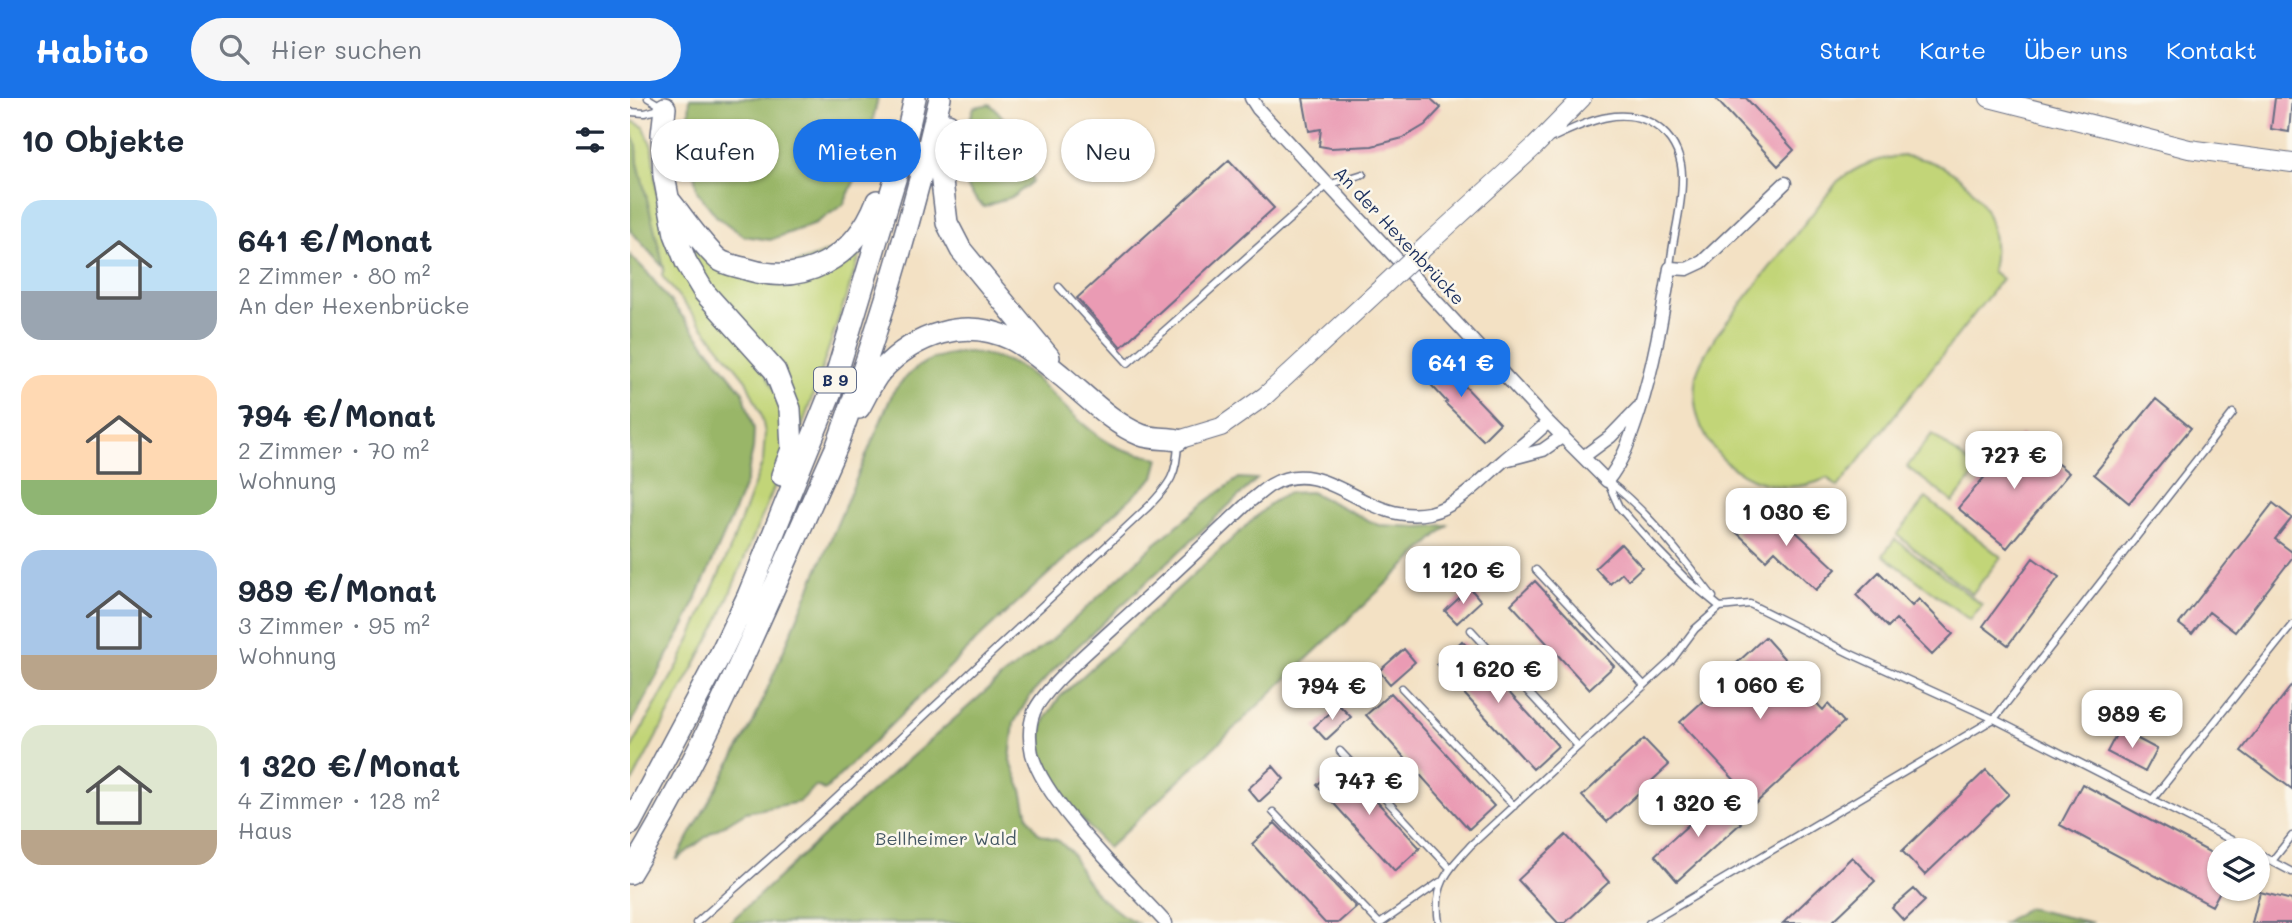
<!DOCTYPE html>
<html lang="de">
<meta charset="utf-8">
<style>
body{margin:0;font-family:Mali,sans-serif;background:#f6f6f7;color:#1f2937;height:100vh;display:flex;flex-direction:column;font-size:26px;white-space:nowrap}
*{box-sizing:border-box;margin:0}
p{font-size:23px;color:#747a83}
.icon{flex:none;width:38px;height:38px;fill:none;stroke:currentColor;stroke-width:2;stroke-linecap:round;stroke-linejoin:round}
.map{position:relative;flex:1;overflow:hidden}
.panel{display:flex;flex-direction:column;background:#fff;width:630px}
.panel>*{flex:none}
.top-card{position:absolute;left:21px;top:21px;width:665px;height:63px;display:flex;gap:14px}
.buttons{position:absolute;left:1577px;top:740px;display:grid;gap:14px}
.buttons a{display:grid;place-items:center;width:63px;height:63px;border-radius:50%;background:#fff;box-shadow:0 2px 5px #0004;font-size:35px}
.price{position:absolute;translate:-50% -60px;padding:0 16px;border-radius:14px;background:#fff;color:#222;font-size:23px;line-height:46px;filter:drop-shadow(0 2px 4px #0008)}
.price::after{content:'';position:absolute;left:50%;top:42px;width:21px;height:16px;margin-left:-10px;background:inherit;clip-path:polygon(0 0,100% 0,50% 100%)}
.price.selected{background:#1a73e8;color:#fff}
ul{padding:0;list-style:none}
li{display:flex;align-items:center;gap:21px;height:175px;padding:0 21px}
li span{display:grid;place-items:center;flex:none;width:196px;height:140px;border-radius:21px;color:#555}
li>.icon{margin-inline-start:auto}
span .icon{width:84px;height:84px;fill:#fffc;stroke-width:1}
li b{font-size:30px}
h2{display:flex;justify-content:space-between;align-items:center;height:84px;padding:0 21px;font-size:30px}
.chip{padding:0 24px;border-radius:32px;background:#fff;box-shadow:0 2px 5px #0004;font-size:24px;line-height:63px}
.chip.selected{background:#1a73e8;color:#fff}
header{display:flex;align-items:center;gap:42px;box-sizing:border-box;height:98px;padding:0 35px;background:#1a73e8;color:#fff}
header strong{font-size:33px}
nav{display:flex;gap:38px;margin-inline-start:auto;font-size:24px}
.search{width:490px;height:63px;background:#f6f6f7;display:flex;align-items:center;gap:18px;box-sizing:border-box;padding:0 24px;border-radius:38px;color:#747a83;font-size:26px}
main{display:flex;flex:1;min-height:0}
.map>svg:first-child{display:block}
.green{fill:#c2d578;stroke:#6e826b;stroke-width:2}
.forest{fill:#99b668;stroke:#5a7263;stroke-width:2}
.building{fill:#ea9bb4}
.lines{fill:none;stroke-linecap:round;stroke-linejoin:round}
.lane-casing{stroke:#676d82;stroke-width:9}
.street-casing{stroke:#676d82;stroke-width:15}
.secondary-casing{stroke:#676d82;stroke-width:20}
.highway-casing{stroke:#676d82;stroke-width:24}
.lane{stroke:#fff;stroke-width:6}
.street{stroke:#fff;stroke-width:12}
.secondary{stroke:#fff;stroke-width:18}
.highway{stroke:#fff;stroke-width:21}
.secondary-bridge-casing{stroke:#676d82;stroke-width:20;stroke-linecap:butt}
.secondary-bridge{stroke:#fff;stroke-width:18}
.labels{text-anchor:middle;stroke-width:5;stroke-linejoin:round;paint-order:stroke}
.shield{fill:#fbf7ec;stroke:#5e6b89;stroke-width:2}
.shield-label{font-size:16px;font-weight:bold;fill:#1b2f5e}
.street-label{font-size:18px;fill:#1b2f5e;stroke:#fbf7ec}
.park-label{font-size:18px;fill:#455864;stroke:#fbf7ec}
</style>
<header>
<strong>Habito</strong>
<div class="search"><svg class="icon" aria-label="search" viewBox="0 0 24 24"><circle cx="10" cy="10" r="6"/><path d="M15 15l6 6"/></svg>Hier suchen</div>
<nav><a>Start</a><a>Karte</a><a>Über uns</a><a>Kontakt</a></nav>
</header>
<main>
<section class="panel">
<h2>10 Objekte<svg class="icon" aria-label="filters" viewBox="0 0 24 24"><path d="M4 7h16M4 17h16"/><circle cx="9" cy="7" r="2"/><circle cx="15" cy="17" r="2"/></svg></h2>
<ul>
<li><span style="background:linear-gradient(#bfe0f5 65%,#9aa5b1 0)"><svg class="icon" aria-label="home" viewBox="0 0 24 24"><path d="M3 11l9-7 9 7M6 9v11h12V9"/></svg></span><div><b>641 €/Monat</b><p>2 Zimmer · 80 m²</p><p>An der Hexenbrücke</p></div></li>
<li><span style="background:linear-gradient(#ffd9b3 75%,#8fb573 0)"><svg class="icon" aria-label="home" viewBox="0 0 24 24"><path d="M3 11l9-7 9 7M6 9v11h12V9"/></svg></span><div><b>794 €/Monat</b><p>2 Zimmer · 70 m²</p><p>Wohnung</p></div></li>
<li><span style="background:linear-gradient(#a9c7e8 75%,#b9a48a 0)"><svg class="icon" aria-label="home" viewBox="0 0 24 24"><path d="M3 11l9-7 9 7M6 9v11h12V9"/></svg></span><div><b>989 €/Monat</b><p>3 Zimmer · 95 m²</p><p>Wohnung</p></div></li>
<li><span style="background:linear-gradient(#dfe7d0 75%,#b9a48a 0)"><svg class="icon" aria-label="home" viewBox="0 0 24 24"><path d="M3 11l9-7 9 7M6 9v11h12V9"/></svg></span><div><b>1 320 €/Monat</b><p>4 Zimmer · 128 m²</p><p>Haus</p></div></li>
</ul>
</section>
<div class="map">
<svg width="1662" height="825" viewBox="0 0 1662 825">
<rect width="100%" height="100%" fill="#fbf7ec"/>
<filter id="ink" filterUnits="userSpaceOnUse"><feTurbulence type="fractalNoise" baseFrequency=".0143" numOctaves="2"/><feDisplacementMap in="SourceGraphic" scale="14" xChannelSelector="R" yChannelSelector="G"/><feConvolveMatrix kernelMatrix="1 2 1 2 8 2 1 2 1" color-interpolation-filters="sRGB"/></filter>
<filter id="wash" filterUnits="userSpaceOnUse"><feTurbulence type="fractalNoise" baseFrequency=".00686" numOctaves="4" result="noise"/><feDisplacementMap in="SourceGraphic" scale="28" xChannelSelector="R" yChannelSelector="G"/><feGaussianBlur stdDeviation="1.57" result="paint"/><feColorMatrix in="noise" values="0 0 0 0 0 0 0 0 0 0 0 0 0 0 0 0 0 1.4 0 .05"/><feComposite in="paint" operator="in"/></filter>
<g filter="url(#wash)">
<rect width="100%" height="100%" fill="#f3e1c4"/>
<path class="green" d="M 0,22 L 14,29 L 22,49 L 28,107 L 38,141 L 127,260 L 153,308 L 153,368 L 88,524 L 0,688 L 0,652 L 50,564 L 99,454 L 133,363 L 135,335 L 131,316 L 116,282 L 32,178 L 34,170 L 8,65 C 7,48 0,38 0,22 Z
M 1274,58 C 1333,63 1375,114 1362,173 L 1372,181 L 1208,389 L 1197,380 C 1129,412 1053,351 1066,278 C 1069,264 1078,251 1085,239 L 1208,83 C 1229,67 1248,60 1274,58 Z
M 56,140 L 119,181 L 233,142 L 234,146 L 171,332 L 166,311 L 65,170 Z
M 1302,336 L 1348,372 L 1323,404 L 1277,369 Z
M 1296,400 L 1371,459 L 1342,496 L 1267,437 Z
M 1265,441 L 1352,507 L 1340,522 L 1253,457 Z"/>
<path class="forest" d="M 60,0 L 248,0 L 233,64 L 214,106 L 186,125 L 140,142 L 114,138 L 87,119 L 67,93 L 58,39 Z
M 360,6 C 384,27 394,53 403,83 L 384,98 L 354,109 C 319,79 332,47 344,9 Z
M 0,36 L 7,47 L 8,65 L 34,170 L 0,132 Z
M 0,157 L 16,173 L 113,294 L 124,331 L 123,351 L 116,384 L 101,421 L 55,526 L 0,628 Z
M 339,254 C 362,257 386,263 404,279 C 430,303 455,333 487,349 C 500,355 515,357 529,360 L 524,379 L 353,536 L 195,692 L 186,688 L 169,704 L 116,714 L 81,735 L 46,762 L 123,625 L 263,294 C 286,265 302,256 339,254 Z
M 609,380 L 627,381 L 429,566 L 399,599 L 384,625 L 380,662 L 392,692 L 398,719 L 408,735 L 429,743 L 441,754 L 452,776 L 468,798 L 491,816 L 507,825 L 99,825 L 222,711 L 373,578 L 422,542 L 526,445 L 577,403 Z
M 681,394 L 748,427 L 788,429 L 818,427 L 478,750 C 451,720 396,667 415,622 C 419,614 425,606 430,599 L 641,405 L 658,395 Z
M 1397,810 L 1463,825 L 1373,825 Z"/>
<g id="blocks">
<path class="building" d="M 673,0 L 800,0 L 811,10 L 795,27 L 773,40 L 742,48 L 701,50 L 689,48 L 691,31 L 679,33 Z
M 1085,0 L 1116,0 L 1164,52 L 1148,68 Z
M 1645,0 L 1662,0 L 1659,34 L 1641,31 Z
M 599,62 L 644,110 L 491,249 L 447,200 Z
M 808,260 L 870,325 L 853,342 L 815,305 L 817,304 L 791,276 Z
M 1526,301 L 1561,330 L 1499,405 L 1464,376 Z
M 1391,336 L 1439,375 L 1377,450 L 1328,410 Z
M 1643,405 L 1662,420 L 1645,441 L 1662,454 L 1662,460 L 1605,534 L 1579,514 L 1562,536 L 1549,526 Z
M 1130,410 L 1159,437 L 1164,432 L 1206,471 L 1186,492 L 1145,453 L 1136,462 L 1106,434 Z
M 991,446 L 1012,469 L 998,482 L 992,475 L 980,486 L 965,470 Z
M 1403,460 L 1429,479 L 1378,547 L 1353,528 Z
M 1249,474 L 1282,508 L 1289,501 L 1323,536 L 1302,557 L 1266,521 L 1258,529 L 1226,497 Z
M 905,483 L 984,568 L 959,591 L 881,506 Z
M 840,490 L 851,503 L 827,525 L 815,513 Z
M 1135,539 L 1159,566 L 1154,570 L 1193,612 L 1198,606 L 1214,624 L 1126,705 L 1050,624 L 1085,592 L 1082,588 Z
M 832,543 L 928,648 L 903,671 L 807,566 Z
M 774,551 L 785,564 L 760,586 L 749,573 Z
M 1662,587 L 1662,691 L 1611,653 Z
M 761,595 L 864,708 L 839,731 L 736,617 Z
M 709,607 L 721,619 L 696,642 L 684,629 Z
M 1489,631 L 1527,651 L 1515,674 L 1477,654 Z
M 1014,641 L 1039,667 L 977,724 L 952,698 Z
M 711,665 L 790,750 L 765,773 L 687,687 Z
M 643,668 L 654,681 L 629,704 L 618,691 Z
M 1356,672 L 1379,696 L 1295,777 L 1272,753 Z
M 1452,686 L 1585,757 L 1580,766 L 1589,771 L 1589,795 L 1582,808 L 1430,727 Z
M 1088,700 L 1111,725 L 1047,783 L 1025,757 Z
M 645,725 L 726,809 L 708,825 L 695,825 L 622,746 Z
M 936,737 L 979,784 L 935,825 L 928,825 L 888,782 Z
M 1222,759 L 1245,783 L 1201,825 L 1153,825 Z
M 1284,791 L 1295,803 L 1274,823 L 1262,810 Z
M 1630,794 L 1662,802 L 1662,825 L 1622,825 Z"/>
</g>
</g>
<g filter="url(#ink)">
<use href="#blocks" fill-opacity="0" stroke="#676d82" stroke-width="2"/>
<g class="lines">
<g class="lane-casing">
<path id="lane" d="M 18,0 L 33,9
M 0,14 L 15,15 L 30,11
M 922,40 C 940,32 959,22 978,19 C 1020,11 1054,41 1052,83 C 1052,113 1042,141 1040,170
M 429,189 L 498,265 L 698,87 L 733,76
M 977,383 L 989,409 L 1022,446 L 1056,481 L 1090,509
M 978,383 C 1020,415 1050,457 1083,499
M 906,472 L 1014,587
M 841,532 L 948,648
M 772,590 L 884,708
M 710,653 L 820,770
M 1522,702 L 1662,527
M 643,714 L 749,825
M 1628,756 L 1662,774
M 1642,763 L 1662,738
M 66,825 L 186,719 L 519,408 C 541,385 547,376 548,344
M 751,825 L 810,784
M 809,825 C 803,787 817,773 841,747 L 1042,562 L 1065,531 L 1090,509 L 1120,506 L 1221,556 L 1364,621 L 1621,752
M 1019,825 L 1364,621 L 1603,315"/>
</g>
<g class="street-casing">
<path id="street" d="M 621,0 L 628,11 L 918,324 L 977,383 C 994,362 1001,338 1009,314 C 1024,267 1032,219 1040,170 L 1057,171 L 1072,164 L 1155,85
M 953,359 L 980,339 L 1008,310
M 879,361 L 913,352 L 933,338
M 536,825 C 501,786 414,704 402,656 C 399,642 399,627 404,614 C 415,589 467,546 488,526 C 533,486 576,445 620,403 C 627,398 634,391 641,387 C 696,355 735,428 799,415 C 829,408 851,382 873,363 C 888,350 904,338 918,324"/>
</g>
<g class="secondary-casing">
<path id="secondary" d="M 1359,0 L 1559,51 L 1662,65
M 798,146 L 905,48 L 952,0
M 548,342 L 591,329 L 635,298 L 748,193"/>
</g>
<g class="highway-casing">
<path id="highway" d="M 35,10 L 32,37 L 34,78 L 45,136 L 56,164 L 74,194 L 145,273 L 160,311 L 162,351 L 152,377
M 318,26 L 310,67 L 317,125 L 331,152 L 419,259
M 39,102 C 53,119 72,147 88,161 C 94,166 105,168 113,170 C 173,190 225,160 247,103
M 229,310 C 236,298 242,283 251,273 C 285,236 335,219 381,241 C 399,250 418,267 433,279 C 456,298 483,326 511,337 C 521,341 536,340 548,342
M 0,726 L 90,557 L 118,498 L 202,291 L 272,58 L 285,0
M 0,775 C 83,640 142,492 207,348 C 248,234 283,117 310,0"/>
</g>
<use href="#lane" class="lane"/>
<use href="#street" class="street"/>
<use href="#secondary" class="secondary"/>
<use href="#highway" class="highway"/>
<g class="secondary-bridge-casing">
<path id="secondary-bridge" d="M 748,193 L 798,146"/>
</g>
<use href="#secondary-bridge" class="secondary-bridge"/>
</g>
</g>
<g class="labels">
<rect class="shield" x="184" y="269.5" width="42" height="25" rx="5"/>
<g class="shield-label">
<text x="205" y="288">B 9</text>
</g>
<g class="street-label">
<text transform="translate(769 138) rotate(47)" y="6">An der Hexenbrücke</text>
</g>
<g class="park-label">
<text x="316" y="747">Bellheimer Wald</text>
</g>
</g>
</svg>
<div class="buttons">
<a><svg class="icon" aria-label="layers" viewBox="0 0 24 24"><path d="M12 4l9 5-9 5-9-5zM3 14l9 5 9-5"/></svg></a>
</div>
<b class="price selected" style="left:831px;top:301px">641 €</b>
<b class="price" style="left:1384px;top:393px">727 €</b>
<b class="price" style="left:1156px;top:450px">1 030 €</b>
<b class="price" style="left:833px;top:508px">1 120 €</b>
<b class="price" style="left:868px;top:607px">1 620 €</b>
<b class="price" style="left:1130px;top:623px">1 060 €</b>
<b class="price" style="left:702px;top:624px">794 €</b>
<b class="price" style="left:1502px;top:652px">989 €</b>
<b class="price" style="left:739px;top:719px">747 €</b>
<b class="price" style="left:1068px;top:741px">1 320 €</b>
<div class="top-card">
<a class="chip">Kaufen</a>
<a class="chip selected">Mieten</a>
<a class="chip">Filter</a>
<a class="chip">Neu</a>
</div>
</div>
</main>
